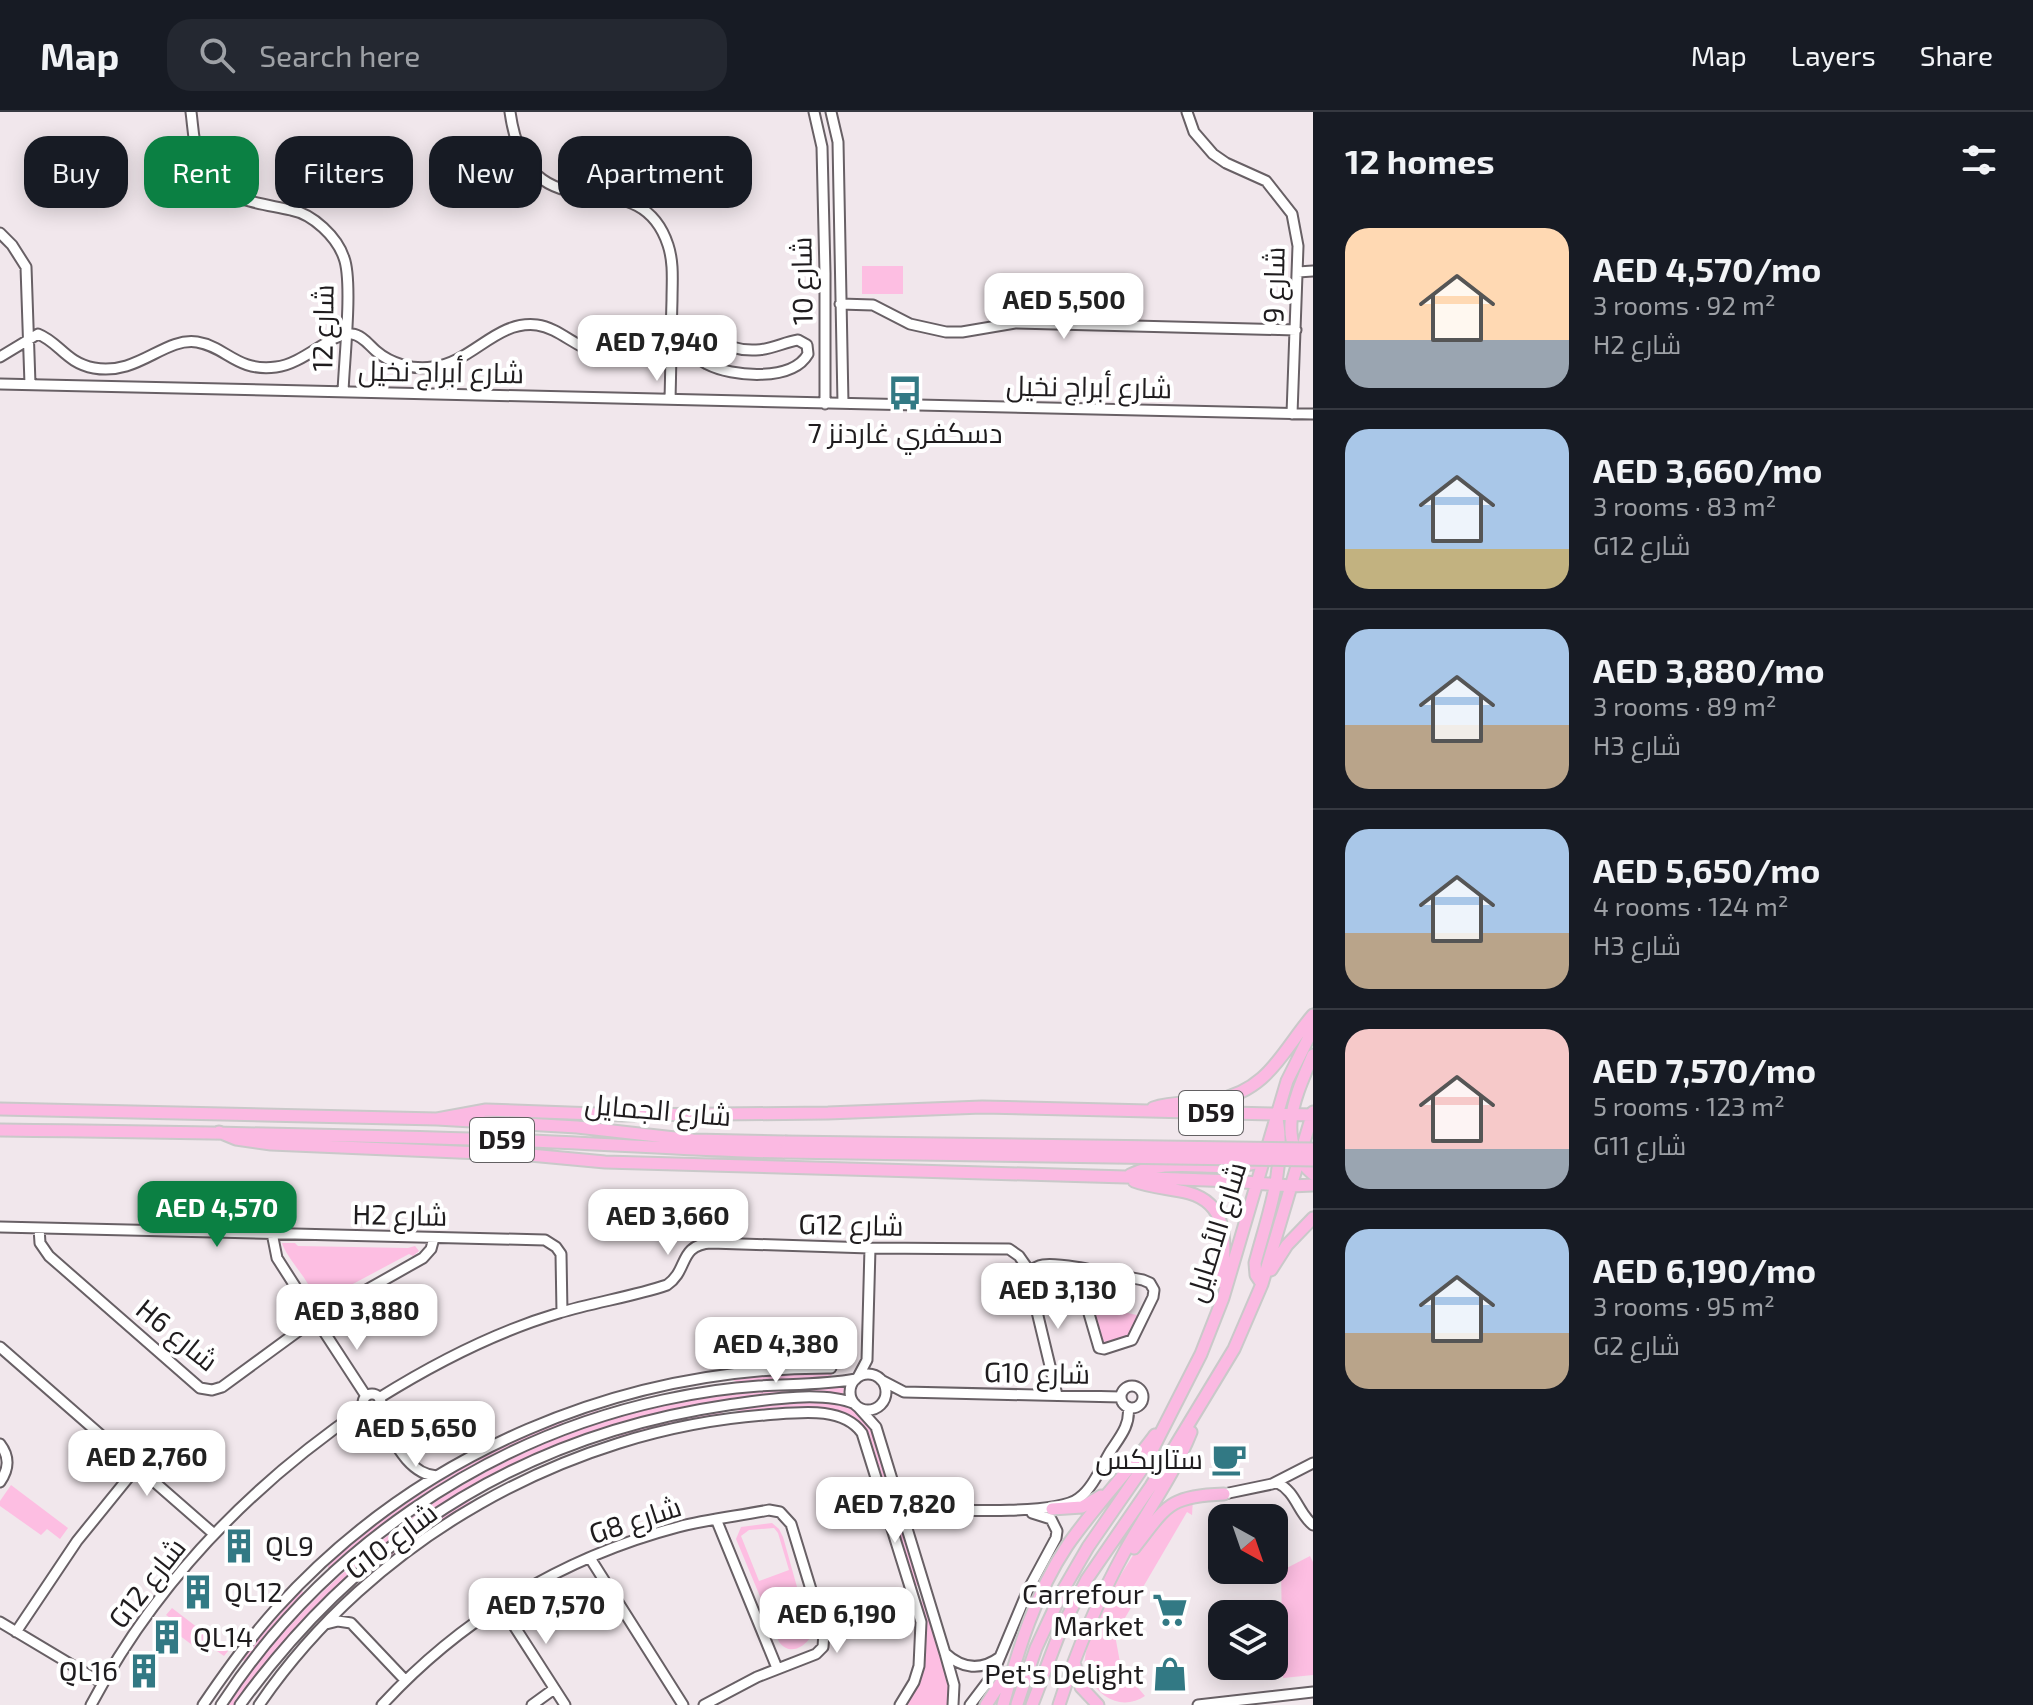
<!DOCTYPE html>
<meta charset="utf-8">
<style>
body{margin:0;font-family:"Exo 2",Cairo,sans-serif;background:#242831;color:#f1f3f6;height:100vh;display:flex;flex-direction:column;font-size:30px;white-space:nowrap}
*{box-sizing:border-box;margin:0}
p{font-size:26px;color:#9ea1a6}
.icon{flex:none;width:44px;height:44px;fill:none;stroke:currentColor;stroke-width:2;stroke-linecap:round;stroke-linejoin:round}
.map{position:relative;flex:1;overflow:hidden}
.details{display:flex;flex-direction:column;background:#171b24;width:720px}
.details>*{flex:none}
.hud{position:absolute;left:24px;top:24px;width:760px;height:72px;display:flex;gap:16px}
.needle{width:52px;rotate:140deg}
.controls{position:absolute;left:1208px;top:1392px;display:grid;gap:16px}
.controls a{display:grid;place-items:center;width:80px;height:80px;border-radius:16px;background:#171b24;box-shadow:0 4px 20px #0003;font-size:40px}
.price{position:absolute;translate:-50% -68px;padding:0 18px;border-radius:16px;background:#fff;color:#222;font-size:26px;line-height:52px;filter:drop-shadow(0 2px 4px #0008)}
.price::after{content:'';position:absolute;left:50%;top:48px;width:24px;height:18px;margin-left:-12px;background:inherit;clip-path:polygon(0 0,100% 0,50% 100%)}
.price.current{background:#0b8043;color:#fff}
ul{padding:0;list-style:none}
li{display:flex;align-items:center;gap:24px;height:200px;padding:0 32px}
li+li{border-top:2px solid #363941}
li span{display:grid;place-items:center;flex:none;width:224px;height:160px;border-radius:24px;color:#555}
li>.icon{margin-inline-start:auto}
span .icon{width:96px;height:96px;fill:#fffc;stroke-width:1}
li b{font-size:34px}
h2{display:flex;justify-content:space-between;align-items:center;height:96px;padding:0 32px;font-size:34px}
.tag{padding:0 28px;border-radius:24px;background:#171b24;box-shadow:0 4px 20px #0003;font-size:28px;line-height:72px}
.tag.current{background:#0b8043;color:#fff}
header{display:flex;align-items:center;gap:48px;box-sizing:border-box;height:112px;padding:0 40px;background:#171b24;border-bottom:2px solid #363941}
header strong{font-size:38px}
nav{display:flex;gap:44px;margin-inline-start:auto;font-size:28px}
.search{width:560px;height:72px;background:#242831;display:flex;align-items:center;gap:20px;box-sizing:border-box;padding:0 28px;border-radius:24px;color:#9ea1a6;font-size:30px}
main{display:flex;flex:1;min-height:0}
.map>svg:first-child{display:block}
.green{fill:#fdbee2;fill-rule:evenodd}
.lines{fill:none;stroke-linecap:round;stroke-linejoin:round}
.minor-casing{stroke:#686065;stroke-width:13}
.major-casing{stroke:#c9c9c9;stroke-width:15}
.minor{stroke:#fff;stroke-width:9}
.major{stroke:#fbb9e2;stroke-width:11}
.major-bridge-casing{stroke:#c9c9c9;stroke-width:15;stroke-linecap:butt}
.major-bridge{stroke:#fbb9e2;stroke-width:11}
.labels{text-anchor:middle;stroke-width:8;stroke-linejoin:round;paint-order:stroke}
.shield{fill:#fff;stroke:#626062;stroke-width:2}
.shield-label{font-size:26px;font-weight:bold;fill:#1f1c1e}
.street-label{font-size:28px;fill:#1f1c1e;stroke:#fff}
.poi-label{font-size:28px;fill:#1f1c1e;stroke:#fff;text-anchor:end}
</style>
<header>
<strong>Map</strong>
<div class="search"><svg class="icon" aria-label="search" viewBox="0 0 24 24"><circle cx="10" cy="10" r="6"/><path d="M15 15l6 6"/></svg>Search here</div>
<nav><a>Map</a><a>Layers</a><a>Share</a></nav>
</header>
<main>
<div class="map">
<svg width="1313" height="1593" viewBox="0 0 1313 1593">
<rect width="100%" height="100%" fill="#f1e7ec"/>
<path class="green" d="M 862,154 L 903,154 L 903,182 L 862,182 Z
M 282,1131 L 295,1131 L 298,1134 L 408,1136 L 415,1134 L 419,1139 L 413,1144 L 409,1142 L 336,1181 L 335,1185 L 324,1190 L 317,1188 L 308,1177 L 308,1172 C 301,1160 285,1142 282,1131 Z
M 1089,1192 L 1141,1204 L 1132,1224 L 1101,1232 Z
M 832,1261 L 831,1266 L 740,1272 L 731,1267 L 767,1262 Z
M 844,1273 L 843,1283 C 793,1280 741,1286 692,1295 C 504,1330 342,1436 235,1593 L 226,1593 C 327,1450 473,1341 645,1298 C 710,1282 777,1278 844,1273 Z
M 806,1290 C 867,1291 871,1308 886,1361 L 884,1368 C 877,1353 875,1335 867,1320 C 846,1284 771,1298 736,1302 L 737,1299 L 746,1295 Z
M 726,1297 L 718,1305 L 619,1327 L 618,1324 L 578,1337 L 577,1335 L 654,1311 Z
M 598,1298 L 599,1301 C 559,1315 517,1331 479,1351 C 425,1380 373,1419 328,1460 L 328,1454 L 338,1443 C 406,1386 479,1342 562,1308 L 563,1311 Z
M 11,1373 L 68,1416 L 60,1427 L 47,1417 L 41,1423 L 0,1394 L 0,1389 Z
M 891,1376 L 921,1477 L 914,1471 L 888,1387 Z
M 1193,1387 L 1192,1403 L 1187,1400 L 1115,1523 L 1121,1556 L 1145,1584 C 1133,1592 1118,1593 1105,1584 C 1096,1577 1086,1567 1085,1554 C 1082,1520 1140,1425 1166,1401 C 1173,1395 1184,1391 1193,1387 Z
M 472,1389 L 472,1391 L 384,1452 C 391,1430 443,1403 463,1390 Z
M 772,1411 L 779,1417 L 783,1425 L 811,1525 C 802,1537 789,1543 779,1530 L 736,1427 L 741,1415 ZM 774,1416 L 778,1421 L 789,1458 L 759,1469 L 741,1424 L 749,1418 Z
M 1310,1444 L 1313,1450 L 1313,1563 L 1283,1566 L 1281,1459 Z
M 301,1478 L 305,1482 L 246,1550 L 241,1547 Z
M 921,1488 L 926,1493 L 949,1573 L 947,1593 L 904,1593 L 924,1545 L 926,1512 Z
M 172,1496 L 228,1539 L 224,1544 L 214,1537 L 208,1545 L 171,1517 L 176,1510 L 166,1503 Z"/>
<g class="lines">
<g class="minor-casing">
<path id="minor" d="M 191,0 C 193,14 193,29 198,42 C 214,89 251,89 291,98 C 313,102 337,125 344,146 C 353,170 344,250 343,280
M 510,0 C 529,134 637,40 668,133 C 674,151 672,170 672,188 C 671,221 671,254 670,287
M 814,0 L 822,35 L 825,161 L 825,292
M 831,0 L 838,30 L 843,291
M 1187,0 L 1194,20 L 1213,42 L 1226,51 L 1266,69 L 1292,102 L 1298,134 L 1292,302
M 0,121 L 12,133 L 26,155 L 30,272
M 1298,160 L 1313,159
M 840,192 L 873,193 L 910,212 L 946,220 L 962,220 L 1015,211 L 1296,218
M 0,245 L 38,222 C 59,230 66,251 94,256 C 138,264 164,225 197,230 C 227,235 236,260 276,255 C 304,252 333,219 352,222 C 362,223 369,233 376,239 C 391,252 413,258 433,255 C 473,250 496,208 537,213 C 559,216 575,235 597,241 C 625,249 651,235 680,239 C 691,240 698,247 707,252 C 732,265 792,270 808,242 L 807,233 L 798,228 C 784,230 771,238 756,238 C 723,240 703,217 671,214
M 0,272 L 1313,302
M 0,1115 L 545,1128 L 556,1135 L 561,1142 L 562,1200
M 39,1116 L 40,1131 L 49,1144 L 200,1276 L 212,1278 L 222,1275 L 308,1212
M 272,1121 L 277,1146 L 311,1199
M 1026,1162 C 1031,1158 1036,1154 1043,1153 C 1063,1150 1119,1164 1143,1168 L 1150,1171 L 1154,1178 L 1153,1185 L 1132,1228 L 1104,1237 L 1099,1236 L 1076,1157
M307 1207a9 9 0 1 1 18 0a9 9 0 1 1-18 0Z
M 324,1202 L 423,1146 L 431,1137 L 434,1126
M 321,1215 L 366,1284
M 0,1235 L 214,1422
M850 1280a18 18 0 1 1 36 0a18 18 0 1 1-36 0Z
M 858,1265 L 867,1248 L 870,1136
M 881,1268 L 904,1280 L 1121,1285
M1121 1285a11 11 0 1 1 22 0a11 11 0 1 1-22 0Z
M363 1291a9 9 0 1 1 18 0a9 9 0 1 1-18 0Z
M 379,1286 C 435,1251 495,1220 559,1201 C 594,1190 632,1185 667,1173 C 689,1158 678,1133 711,1131 L 870,1136 L 1009,1137 L 1019,1144 L 1026,1154 L 1057,1283
M 859,1296 L 876,1315 L 945,1541 L 954,1573 L 953,1593
M 376,1299 C 391,1322 406,1363 437,1364
M 0,1332 C 10,1345 9,1357 0,1370
M 1276,1370 C 1297,1380 1297,1400 1313,1413
M 1224,1382 L 1272,1372 L 1313,1351
M 901,1396 C 937,1397 1055,1405 1079,1386 C 1093,1376 1101,1355 1110,1340 C 1119,1326 1131,1313 1128,1295
M 716,1407 L 777,1556
M 590,1446 L 683,1593
M 500,1492 L 565,1593
M 0,1510 L 102,1571
M 326,1512 L 338,1509 L 351,1511 L 405,1568
M 16,1520 L 77,1429 L 137,1355
M 945,1541 C 962,1557 981,1559 1000,1545
M 91,1593 C 155,1472 251,1373 364,1296
M 203,1593 C 226,1559 249,1527 276,1497 C 418,1340 621,1255 831,1256
M 221,1593 C 321,1439 484,1327 663,1288 C 695,1281 727,1276 759,1274 C 791,1272 824,1273 856,1267
M 240,1593 C 362,1425 522,1323 728,1293 C 763,1288 823,1278 855,1292
M 259,1593 C 372,1428 566,1318 765,1303 C 796,1301 842,1293 862,1321 L 921,1510 L 919,1554 L 914,1570 L 900,1593
M 382,1593 C 462,1506 564,1445 678,1415 C 708,1407 739,1404 769,1398 L 780,1400 L 791,1412 L 824,1520 L 823,1535 L 816,1542 L 757,1565 L 704,1593
M 532,1593 L 554,1577
M 970,1593 L 992,1564 L 1028,1478 L 1056,1426 L 1057,1419 L 1051,1407 L 1032,1401
M 1198,1593 L 1313,1580"/>
</g>
<g class="major-casing">
<path id="major" d="M 1313,943 C 1296,983 1273,1028 1313,1062
M 1153,996 C 1173,989 1195,992 1216,988 C 1269,978 1282,939 1313,903
M 0,997 L 437,1007 L 577,1015 L 693,1028 L 785,1030
M 437,1007 L 486,998 L 623,1003 L 828,1001 L 982,995 L 1313,1003
M 0,1018 C 176,1020 353,1023 529,1029 C 614,1032 699,1039 784,1040
M 219,1020 L 236,1027 L 271,1032 L 530,1043 L 605,1050 L 1126,1065 L 1233,1069 L 1291,1074 L 1313,1073
M 1130,1063 C 1171,1043 1221,1063 1263,1049
M 1134,1069 C 1152,1076 1171,1076 1189,1081 C 1232,1093 1224,1136 1222,1170
M 1271,1158 L 1287,1133 L 1313,1106
M 1262,1172 L 1256,1163 L 1255,1151 C 1268,1102 1286,1057 1277,1006
M 1052,1397 L 1082,1395 L 1101,1384
M 1134,1436 C 1167,1394 1168,1384 1224,1382
M 1074,1550 L 1081,1575 L 1098,1593
M 1017,1592 L 1036,1536 L 1063,1478 L 1088,1435 L 1144,1354 L 1201,1242 L 1223,1186 L 1287,969 L 1313,917
M 986,1593 L 1007,1561
M 1003,1593 C 1018,1538 1035,1482 1067,1434 C 1094,1395 1127,1361 1155,1323
M 1032,1593 L 1061,1517 L 1087,1467 L 1151,1374 L 1234,1237 L 1262,1172 L 1313,1000
M 1059,1593 C 1076,1540 1098,1488 1125,1439 C 1147,1399 1174,1363 1191,1320"/>
</g>
<use href="#minor" class="minor"/>
<use href="#major" class="major"/>
<g class="major-bridge-casing">
<path id="major-bridge" d="M 785,1030 L 1313,1037
M 784,1040 L 1313,1048"/>
</g>
<use href="#major-bridge" class="major-bridge"/>
</g>
<defs>
<g id="bus-bare" transform="scale(2.76)"><path d="M-5-6H5V4H4V6H2V4H-2V6H-4V4H-5ZM-3.5-4V0h7V-4ZM-3.5 1.2v1.5H-2V1.2ZM2 1.2v1.5H3.5V1.2Z" fill="#327984" stroke="#fff" stroke-width="2.5" paint-order="stroke"/></g>
<g id="cafe-bare" transform="scale(2.76)"><path d="M-5.5-4.5H6V0H3Q3 3.5 0 3.5H-2.5Q-5.5 3.5-5.5 0ZM3-3.2v2h1.7v-2ZM-6 4.5H4V6H-6Z" fill="#327984" stroke="#fff" stroke-width="2.5" paint-order="stroke"/></g>
<g id="building-bare" transform="scale(2.76)"><path d="M-4-6H4V6H1V3H-1V6H-4ZM-2.5-4.3h1.7v1.8h-1.7ZM.8-4.3h1.7v1.8H.8ZM-2.5-1h1.7V.8h-1.7ZM.8-1h1.7V.8H.8Z" fill="#327984" stroke="#fff" stroke-width="2.5" paint-order="stroke"/></g>
<g id="supermarket-bare" transform="scale(2.76)"><path d="M-6-5.5h2.5l.6 2H6L4.5 2H-2.5L-4.4-4H-6ZM-1.5 3.2a1.3 1.3 0 1 0 .1 0ZM3 3.2a1.3 1.3 0 1 0 .1 0Z" fill="#327984" stroke="#fff" stroke-width="2.5" paint-order="stroke"/></g>
<g id="shop-bare" transform="scale(2.76)"><path d="M-5-2.5h2.3a2.7 3.5 0 0 1 5.4 0H5L5.5 6h-11ZM-1.5-2.5h3a1.5 2.3 0 0 0-3 0Z" fill="#327984" stroke="#fff" stroke-width="2.5" paint-order="stroke"/></g>
</defs>
<g fill-rule="evenodd">
<use href="#bus-bare" x="905" y="281"/>
<use href="#cafe-bare" x="1229" y="1347"/>
<use href="#building-bare" x="239" y="1434"/>
<use href="#building-bare" x="198" y="1480"/>
<use href="#supermarket-bare" x="1170" y="1498"/>
<use href="#building-bare" x="167" y="1525"/>
<use href="#building-bare" x="144" y="1559"/>
<use href="#shop-bare" x="1170" y="1562"/>
</g>
<g class="labels">
<g class="shield">
<rect x="1179" y="979" width="64" height="44" rx="6"/>
<rect x="470" y="1006" width="64" height="44" rx="6"/>
</g>
<g class="shield-label">
<text x="1211" y="1010">D59</text>
<text x="502" y="1037">D59</text>
</g>
<g class="street-label">
<text transform="translate(802 169) rotate(-91)" y="10">شارع 10</text>
<text transform="translate(1274 173) rotate(-89)" y="10">شارع 9</text>
<text transform="translate(323 216) rotate(-89)" y="10">شارع 12</text>
<text transform="translate(441 260) rotate(1)" y="10">شارع أبراج نخيل</text>
<text transform="translate(1089 275) rotate(1)" y="10">شارع أبراج نخيل</text>
<text transform="translate(658 998) rotate(5)" y="10">شارع الجمايل</text>
<text transform="translate(400 1103) rotate(1)" y="10">H2 شارع</text>
<text transform="translate(851 1113) rotate(1)" y="10">G12 شارع</text>
<text transform="translate(1216 1120) rotate(-73)" y="10">شارع الأصايل</text>
<text transform="translate(177 1223) rotate(39)" y="10">H6 شارع</text>
<text transform="translate(1037 1261) rotate(1)" y="10">G10 شارع</text>
<text transform="translate(635 1408) rotate(-18)" y="10">G8 شارع</text>
<text transform="translate(391 1429) rotate(-37)" y="10">G10 شارع</text>
<text transform="translate(147 1471) rotate(-52)" y="10">G12 شارع</text>
</g>
<g class="poi-label">
<text x="905" y="331" text-anchor="middle">دسكفري غاردنز 7</text>
<text x="1203" y="1357">ستاربكس</text>
<text x="265" y="1444" text-anchor="start">QL9</text>
<text x="224" y="1490" text-anchor="start">QL12</text>
<text x="1144" y="1492">Carrefour<tspan x="1144" dy="32">Market</tspan></text>
<text x="193" y="1535" text-anchor="start">QL14</text>
<text x="118" y="1569">QL16</text>
<text x="1144" y="1572">Pet's Delight</text>
</g>
</g>
</svg>
<div class="controls">
<a><svg class="needle" viewBox="-14 -14 28 28"><path d="M0-13l5 13h-10z" fill="#e53935"/><path d="M0 13l5-13h-10z" fill="#9ea1a6"/></svg></a>
<a><svg class="icon" aria-label="layers" viewBox="0 0 24 24"><path d="M12 4l9 5-9 5-9-5zM3 14l9 5 9-5"/></svg></a>
</div>
<b class="price" style="left:1064px;top:229px">AED 5,500</b>
<b class="price" style="left:657px;top:271px">AED 7,940</b>
<b class="price current" style="left:217px;top:1137px">AED 4,570</b>
<b class="price" style="left:668px;top:1145px">AED 3,660</b>
<b class="price" style="left:1058px;top:1219px">AED 3,130</b>
<b class="price" style="left:357px;top:1240px">AED 3,880</b>
<b class="price" style="left:776px;top:1273px">AED 4,380</b>
<b class="price" style="left:416px;top:1357px">AED 5,650</b>
<b class="price" style="left:147px;top:1386px">AED 2,760</b>
<b class="price" style="left:895px;top:1433px">AED 7,820</b>
<b class="price" style="left:546px;top:1534px">AED 7,570</b>
<b class="price" style="left:837px;top:1543px">AED 6,190</b>
<div class="hud">
<a class="tag">Buy</a>
<a class="tag current">Rent</a>
<a class="tag">Filters</a>
<a class="tag">New</a>
<a class="tag">Apartment</a>
</div>
</div>
<section class="details">
<h2>12 homes<svg class="icon" aria-label="filters" viewBox="0 0 24 24"><path d="M4 7h16M4 17h16"/><circle cx="9" cy="7" r="2"/><circle cx="15" cy="17" r="2"/></svg></h2>
<ul>
<li><span style="background:linear-gradient(#ffd9b3 70%,#9aa5b1 0)"><svg class="icon" aria-label="home" viewBox="0 0 24 24"><path d="M3 11l9-7 9 7M6 9v11h12V9"/></svg></span><div><b>AED 4,570/mo</b><p>3 rooms · 92 m²</p><p>H2 شارع</p></div></li>
<li><span style="background:linear-gradient(#a9c7e8 75%,#c2b280 0)"><svg class="icon" aria-label="home" viewBox="0 0 24 24"><path d="M3 11l9-7 9 7M6 9v11h12V9"/></svg></span><div><b>AED 3,660/mo</b><p>3 rooms · 83 m²</p><p>G12 شارع</p></div></li>
<li><span style="background:linear-gradient(#a9c7e8 60%,#b9a48a 0)"><svg class="icon" aria-label="home" viewBox="0 0 24 24"><path d="M3 11l9-7 9 7M6 9v11h12V9"/></svg></span><div><b>AED 3,880/mo</b><p>3 rooms · 89 m²</p><p>H3 شارع</p></div></li>
<li><span style="background:linear-gradient(#a9c7e8 65%,#b9a48a 0)"><svg class="icon" aria-label="home" viewBox="0 0 24 24"><path d="M3 11l9-7 9 7M6 9v11h12V9"/></svg></span><div><b>AED 5,650/mo</b><p>4 rooms · 124 m²</p><p>H3 شارع</p></div></li>
<li><span style="background:linear-gradient(#f6c9c9 75%,#9aa5b1 0)"><svg class="icon" aria-label="home" viewBox="0 0 24 24"><path d="M3 11l9-7 9 7M6 9v11h12V9"/></svg></span><div><b>AED 7,570/mo</b><p>5 rooms · 123 m²</p><p>G11 شارع</p></div></li>
<li><span style="background:linear-gradient(#a9c7e8 65%,#b9a48a 0)"><svg class="icon" aria-label="home" viewBox="0 0 24 24"><path d="M3 11l9-7 9 7M6 9v11h12V9"/></svg></span><div><b>AED 6,190/mo</b><p>3 rooms · 95 m²</p><p>G2 شارع</p></div></li>
</ul>
</section>
</main>
